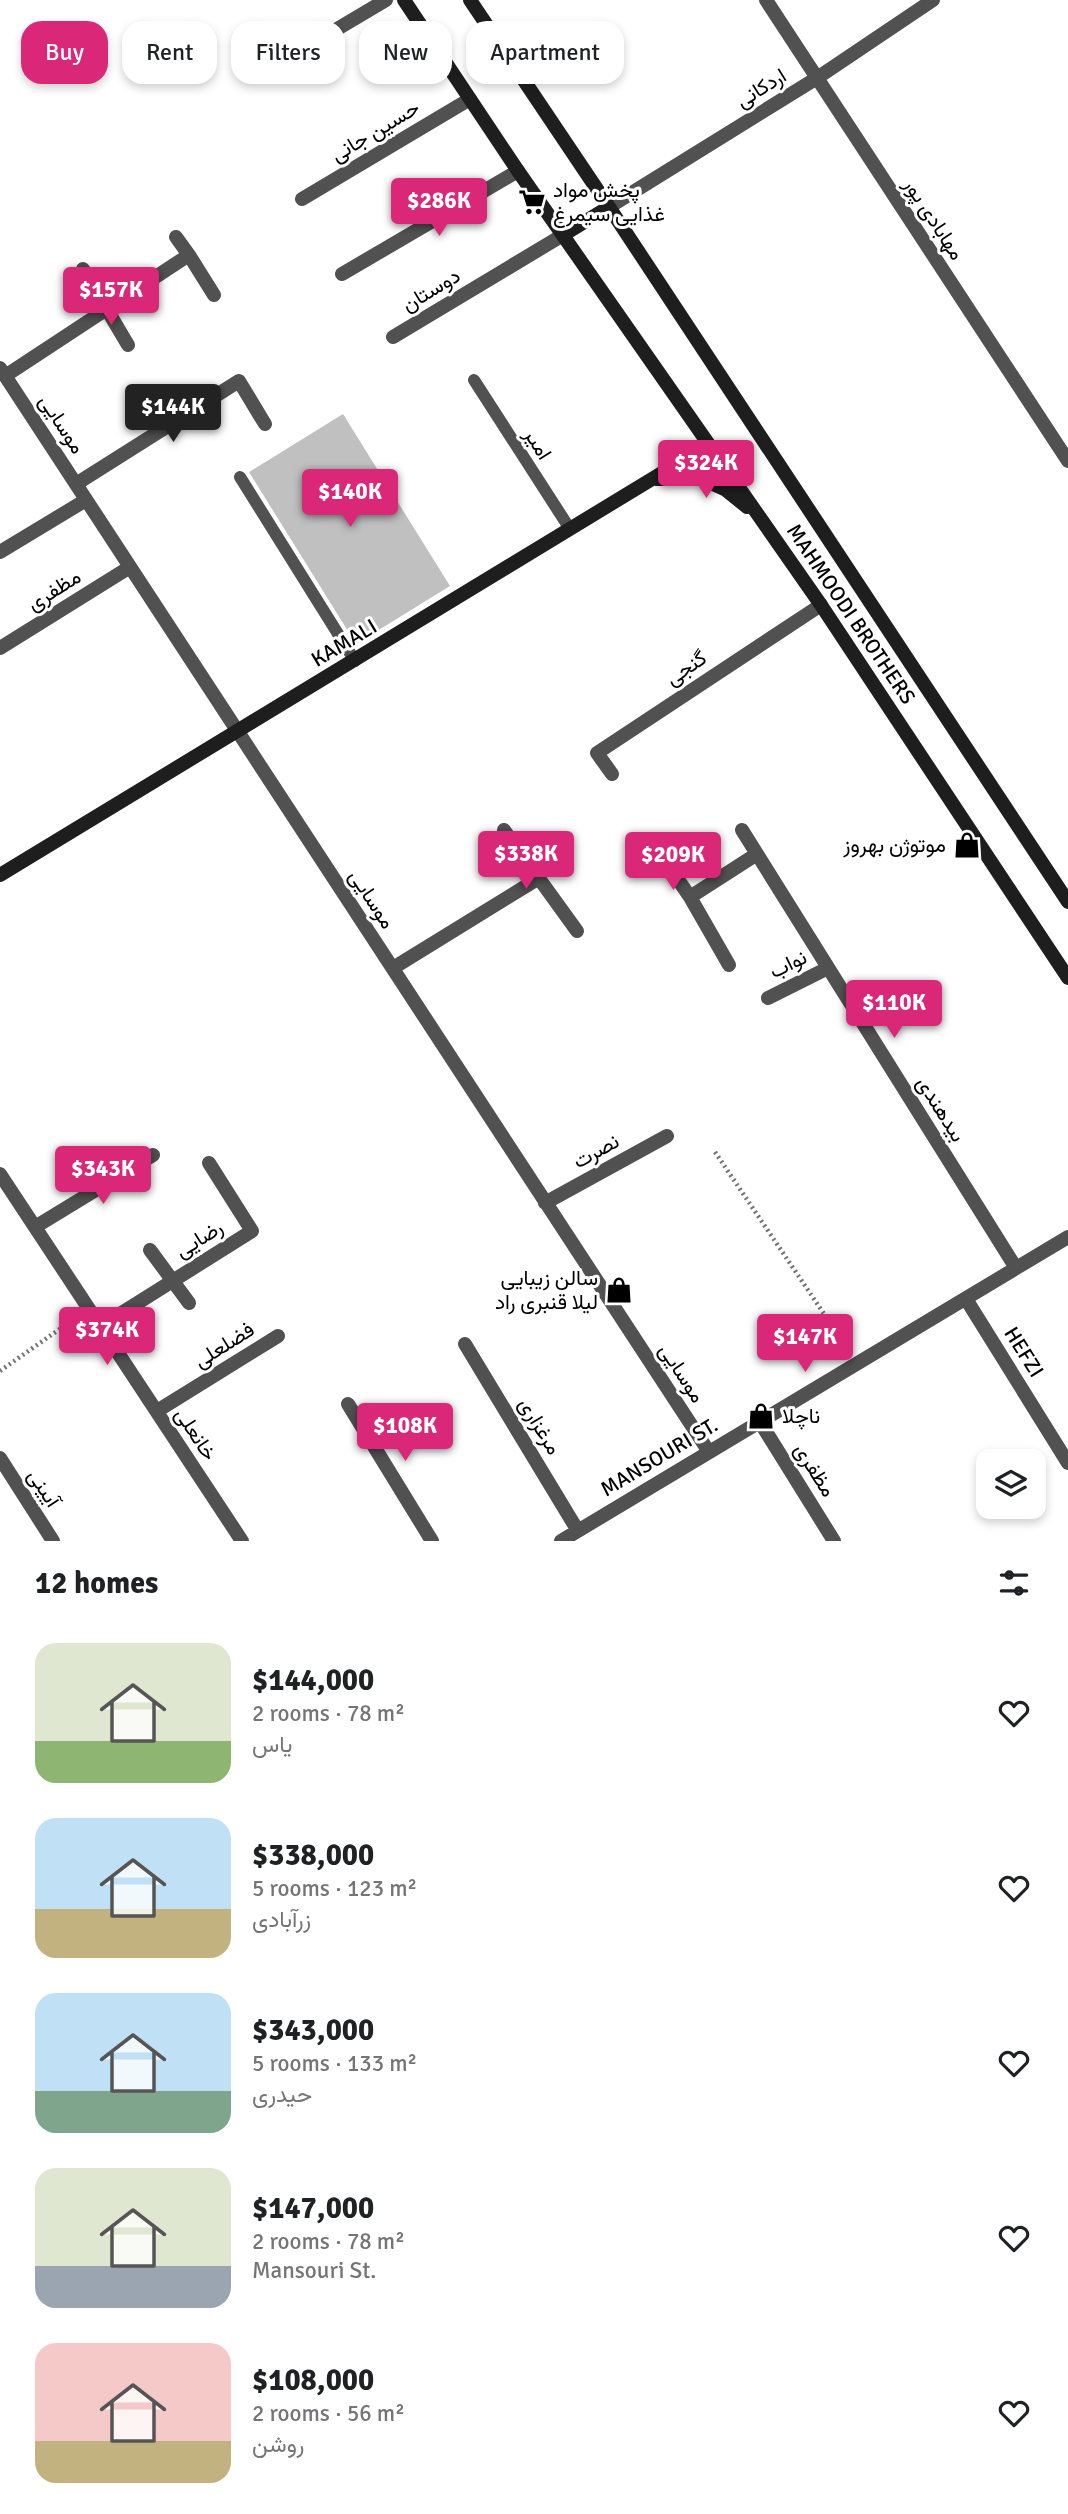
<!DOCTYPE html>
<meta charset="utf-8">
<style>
body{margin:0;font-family:Signika,Vazirmatn,sans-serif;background:#f6f6f6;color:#202124;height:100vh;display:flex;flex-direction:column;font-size:26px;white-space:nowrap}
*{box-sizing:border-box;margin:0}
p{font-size:23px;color:#757577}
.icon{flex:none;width:38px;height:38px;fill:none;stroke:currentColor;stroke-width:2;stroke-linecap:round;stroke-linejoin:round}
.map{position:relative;height:1541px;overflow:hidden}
.sheet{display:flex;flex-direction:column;background:#fff;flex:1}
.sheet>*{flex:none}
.top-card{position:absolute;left:21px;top:21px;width:700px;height:63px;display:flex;gap:14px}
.controls{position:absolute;left:976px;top:1449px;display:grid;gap:14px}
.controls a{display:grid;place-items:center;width:70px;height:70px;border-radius:14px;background:#fff;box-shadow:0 4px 10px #0003;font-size:35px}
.price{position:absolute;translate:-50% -60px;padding:0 16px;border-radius:7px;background:#db2777;color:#fff;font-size:23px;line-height:46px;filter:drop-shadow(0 2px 4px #0008)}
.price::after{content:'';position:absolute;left:50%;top:42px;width:21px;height:16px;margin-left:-10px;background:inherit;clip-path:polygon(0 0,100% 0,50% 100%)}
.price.active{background:#222;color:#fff}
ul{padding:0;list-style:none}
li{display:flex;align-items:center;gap:21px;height:175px;padding:0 35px}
li span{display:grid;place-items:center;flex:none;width:196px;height:140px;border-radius:21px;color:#555}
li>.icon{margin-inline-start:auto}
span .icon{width:84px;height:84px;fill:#fffc;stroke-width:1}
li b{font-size:30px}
h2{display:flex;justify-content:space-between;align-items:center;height:84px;padding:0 35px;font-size:30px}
.tag{padding:0 24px;border-radius:21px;background:#fff;box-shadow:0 4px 10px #0003;font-size:24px;line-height:63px}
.tag.active{background:#db2777;color:#fff}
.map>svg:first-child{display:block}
.building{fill:#c0c0c0}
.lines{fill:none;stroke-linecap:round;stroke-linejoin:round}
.path{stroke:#737373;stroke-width:4.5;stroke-dasharray:2 3.5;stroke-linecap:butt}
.service{stroke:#515151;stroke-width:12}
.minor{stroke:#515151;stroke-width:14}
.secondary{stroke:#1e1e1e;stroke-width:14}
.labels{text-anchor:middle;stroke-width:6;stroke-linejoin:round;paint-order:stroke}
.street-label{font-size:21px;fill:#000;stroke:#fff}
.poi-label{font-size:21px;fill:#000;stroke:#fff;text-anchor:start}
</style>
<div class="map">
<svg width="1068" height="1541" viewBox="0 0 1068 1541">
<rect width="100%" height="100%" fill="#fff"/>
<path class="building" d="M 343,414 L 450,586 L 356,644 L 249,472 Z"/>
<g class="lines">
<path class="path" d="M 715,1152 L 847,1348
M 0,1371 L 74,1319"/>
<path class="service" d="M 474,380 L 570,529
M 240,477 L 355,661"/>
<path class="minor" d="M 766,0 L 1068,461
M 295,54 L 386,0
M 302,199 L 470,99
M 609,207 L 817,78 L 933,0
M 176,237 L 189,255
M 83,269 L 128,345
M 342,274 L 518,171
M 393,337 L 563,235
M 0,368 L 709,1452
M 5,376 L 189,255 L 214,295
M 76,484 L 239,381 L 265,424
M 0,552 L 86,500
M 0,648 L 130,567
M 612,774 L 597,753 L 821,605
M 504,830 L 577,931
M 742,830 L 1016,1268
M 666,862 L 690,897
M 729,965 L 690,897 L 757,854
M 393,968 L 539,878
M 768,998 L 828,968
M 0,1174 L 242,1541
M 545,1203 L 667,1136
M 35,1227 L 153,1155
M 150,1250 L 189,1303
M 966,1299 L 1068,1463
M 101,1326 L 252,1231 L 209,1163
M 465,1344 L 578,1531
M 348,1404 L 432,1541
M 157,1411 L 278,1336
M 760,1422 L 834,1541
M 0,1458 L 53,1541
M 561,1541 L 1068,1237"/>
<path class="secondary" d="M 404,0 L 518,171 L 821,605 L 1068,978
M 470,0 L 609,207 L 1068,902
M 563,235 L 609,207
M 656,479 L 702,479 L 726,490 L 747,507
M 0,875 L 708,445"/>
</g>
<defs>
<g id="supermarket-bare" transform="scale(2.1)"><path d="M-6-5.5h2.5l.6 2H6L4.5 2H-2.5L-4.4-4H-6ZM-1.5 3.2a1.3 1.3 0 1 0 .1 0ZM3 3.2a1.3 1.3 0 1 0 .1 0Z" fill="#000" stroke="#fff" stroke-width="2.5" paint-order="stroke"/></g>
<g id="shop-bare" transform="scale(2.1)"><path d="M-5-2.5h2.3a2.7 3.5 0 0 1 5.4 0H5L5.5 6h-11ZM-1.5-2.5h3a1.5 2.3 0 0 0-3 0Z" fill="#000" stroke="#fff" stroke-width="2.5" paint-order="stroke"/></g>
</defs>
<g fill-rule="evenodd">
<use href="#supermarket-bare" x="532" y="202"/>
<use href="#shop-bare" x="967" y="845"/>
<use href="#shop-bare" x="619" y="1290"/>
<use href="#shop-bare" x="761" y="1416"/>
</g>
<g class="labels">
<g class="street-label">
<text transform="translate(761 88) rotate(-32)" y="7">اردکانی</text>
<text transform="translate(375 131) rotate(-31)" y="7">حسین جانی</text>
<text transform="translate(934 219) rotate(57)" y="7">مهابادی پور</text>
<text transform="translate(431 290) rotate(-31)" y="7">دوستان</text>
<text transform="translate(62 424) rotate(57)" y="7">موسایی</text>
<text transform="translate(538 444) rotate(58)" y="7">امیر</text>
<text transform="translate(54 590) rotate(-32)" y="7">مظفری</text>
<text transform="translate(851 614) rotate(56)" y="7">MAHMOODI BROTHERS</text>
<text transform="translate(344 643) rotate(-31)" y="7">KAMALI</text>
<text transform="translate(686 668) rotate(-34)" y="7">گنجی</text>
<text transform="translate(372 899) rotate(57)" y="7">موسایی</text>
<text transform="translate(788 964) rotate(-26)" y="7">نواب</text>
<text transform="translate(941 1109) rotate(58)" y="7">بیدهندی</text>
<text transform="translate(596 1151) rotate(-29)" y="7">نصرت</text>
<text transform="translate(199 1239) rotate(-32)" y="7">رضایی</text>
<text transform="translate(224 1345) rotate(-32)" y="7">فضلعلی</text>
<text transform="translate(1024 1352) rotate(58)" y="7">HEFZI</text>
<text transform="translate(682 1373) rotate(57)" y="7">موسایی</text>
<text transform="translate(540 1426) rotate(59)" y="7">مرغزاری</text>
<text transform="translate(196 1434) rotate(57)" y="7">خانعلی</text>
<text transform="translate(659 1457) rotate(-31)" y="7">MANSOURI ST.</text>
<text transform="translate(815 1470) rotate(58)" y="7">مظفری</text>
<text transform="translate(44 1488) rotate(57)" y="7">آیینی</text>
</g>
<g class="poi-label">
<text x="553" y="197">پخش مواد<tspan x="553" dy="24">غذایی سیمرغ</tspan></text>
<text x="946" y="852" text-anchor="end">موتوژن بهروز</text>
<text x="598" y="1285" text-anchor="end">سالن زیبایی<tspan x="598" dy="24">لیلا قنبری راد</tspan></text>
<text x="782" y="1423">ناچلا</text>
</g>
</g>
</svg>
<div class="controls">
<a><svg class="icon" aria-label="layers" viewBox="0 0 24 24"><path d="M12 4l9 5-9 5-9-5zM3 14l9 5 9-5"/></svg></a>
</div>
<b class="price" style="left:439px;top:238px">$286K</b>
<b class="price" style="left:111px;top:327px">$157K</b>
<b class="price active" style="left:173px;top:444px">$144K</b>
<b class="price" style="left:706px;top:500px">$324K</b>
<b class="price" style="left:350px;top:529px">$140K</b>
<b class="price" style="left:526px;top:891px">$338K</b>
<b class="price" style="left:673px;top:892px">$209K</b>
<b class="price" style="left:894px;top:1040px">$110K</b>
<b class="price" style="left:103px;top:1206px">$343K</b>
<b class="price" style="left:107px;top:1367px">$374K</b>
<b class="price" style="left:805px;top:1374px">$147K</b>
<b class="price" style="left:405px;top:1463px">$108K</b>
<div class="top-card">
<a class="tag active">Buy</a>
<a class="tag">Rent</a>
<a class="tag">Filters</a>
<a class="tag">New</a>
<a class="tag">Apartment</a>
</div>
</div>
<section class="sheet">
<h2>12 homes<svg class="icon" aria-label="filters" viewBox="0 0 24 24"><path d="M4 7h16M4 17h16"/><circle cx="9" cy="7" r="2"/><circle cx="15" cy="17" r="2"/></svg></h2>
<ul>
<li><span style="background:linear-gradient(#dfe7d0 70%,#8fb573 0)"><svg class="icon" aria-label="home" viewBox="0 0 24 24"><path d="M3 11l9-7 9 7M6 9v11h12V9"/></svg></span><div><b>$144,000</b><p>2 rooms · 78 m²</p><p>یاس</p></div><svg class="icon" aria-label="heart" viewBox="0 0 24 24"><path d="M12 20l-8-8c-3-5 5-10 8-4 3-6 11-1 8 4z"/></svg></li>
<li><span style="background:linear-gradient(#bfe0f5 65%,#c2b280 0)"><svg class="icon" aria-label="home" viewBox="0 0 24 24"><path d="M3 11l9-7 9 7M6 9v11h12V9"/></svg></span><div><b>$338,000</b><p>5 rooms · 123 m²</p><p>زرآبادی</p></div><svg class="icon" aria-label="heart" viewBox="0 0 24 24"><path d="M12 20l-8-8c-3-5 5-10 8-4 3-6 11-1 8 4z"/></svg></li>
<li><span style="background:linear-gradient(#bfe0f5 70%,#7fa58c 0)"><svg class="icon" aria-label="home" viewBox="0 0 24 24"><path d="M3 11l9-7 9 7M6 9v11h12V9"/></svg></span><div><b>$343,000</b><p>5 rooms · 133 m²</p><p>حیدری</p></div><svg class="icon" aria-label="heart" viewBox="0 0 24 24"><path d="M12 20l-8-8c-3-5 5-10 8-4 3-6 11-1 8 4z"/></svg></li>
<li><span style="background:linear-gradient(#dfe7d0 70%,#9aa5b1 0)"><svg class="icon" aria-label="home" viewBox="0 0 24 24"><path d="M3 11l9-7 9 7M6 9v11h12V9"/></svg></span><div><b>$147,000</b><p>2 rooms · 78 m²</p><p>Mansouri St.</p></div><svg class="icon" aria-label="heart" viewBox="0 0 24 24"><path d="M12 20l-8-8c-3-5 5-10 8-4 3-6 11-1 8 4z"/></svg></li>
<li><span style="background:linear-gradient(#f6c9c9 70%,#c2b280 0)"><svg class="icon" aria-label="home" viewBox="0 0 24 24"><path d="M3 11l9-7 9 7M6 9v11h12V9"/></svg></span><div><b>$108,000</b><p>2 rooms · 56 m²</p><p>روشن</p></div><svg class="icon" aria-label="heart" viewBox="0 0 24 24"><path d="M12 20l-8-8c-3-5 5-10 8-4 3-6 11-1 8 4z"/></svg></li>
</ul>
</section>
